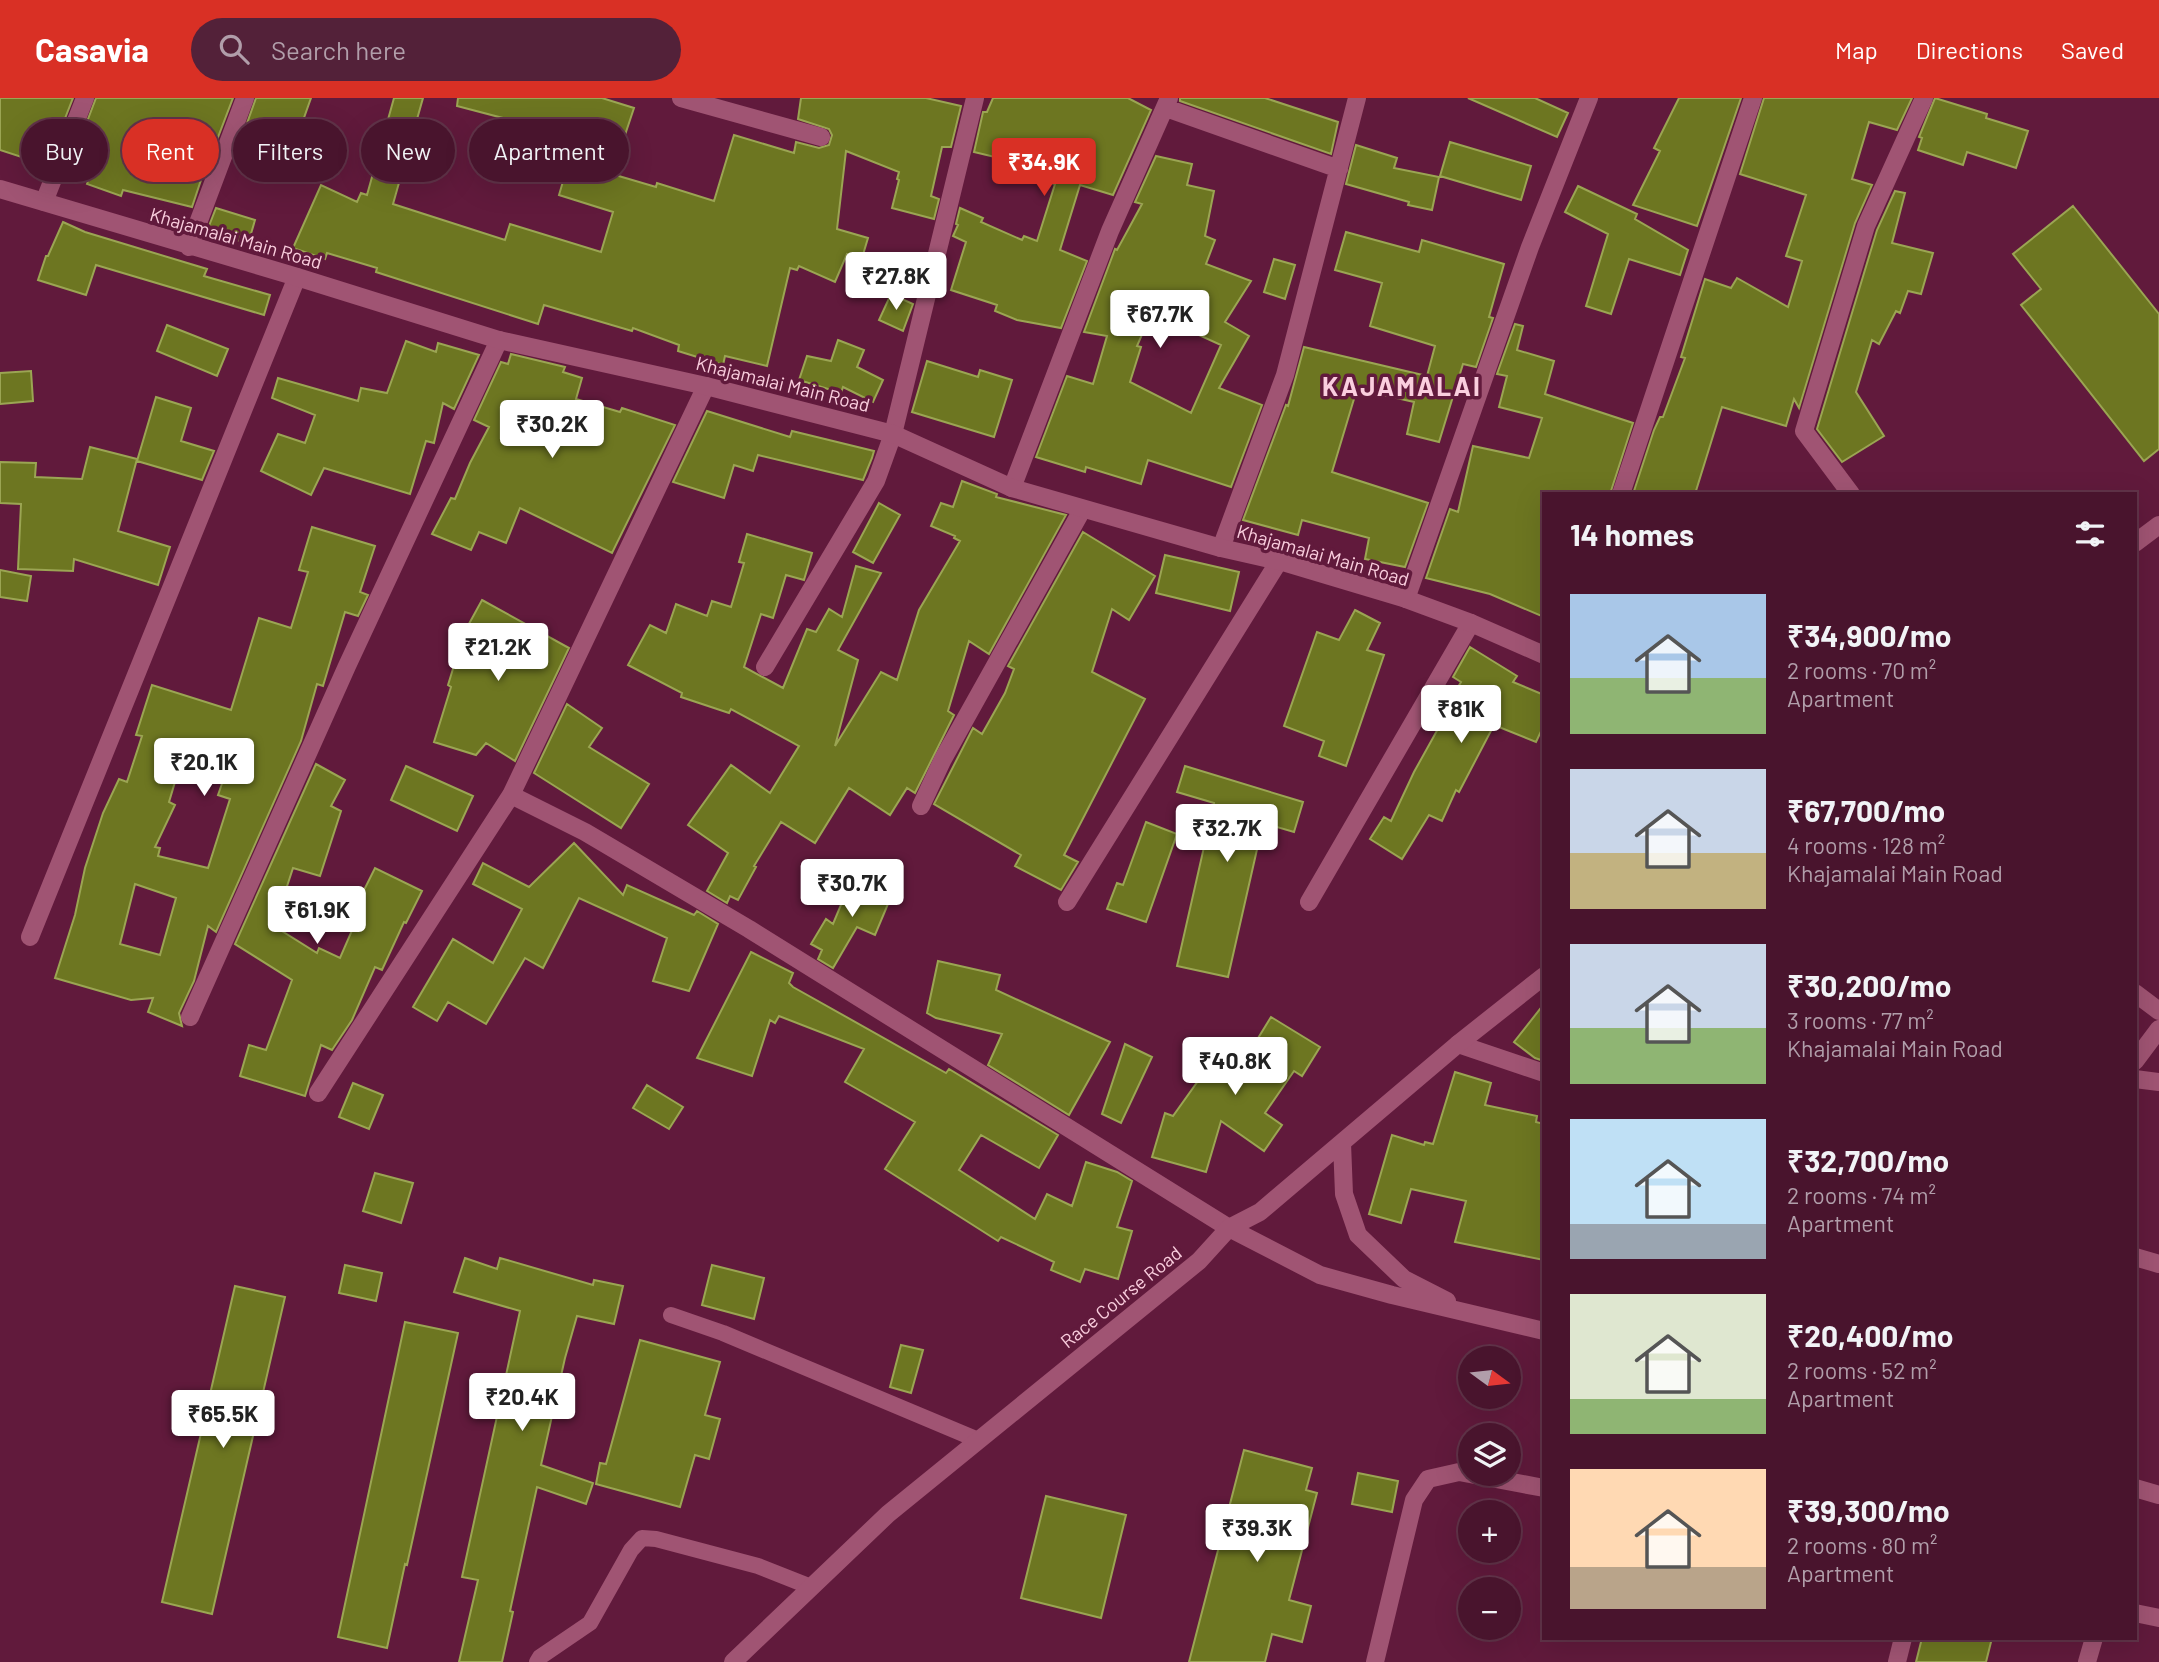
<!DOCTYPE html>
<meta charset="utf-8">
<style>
body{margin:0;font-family:Barlow,sans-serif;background:#532139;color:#f1f3f6;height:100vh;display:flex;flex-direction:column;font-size:26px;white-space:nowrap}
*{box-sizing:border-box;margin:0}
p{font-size:23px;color:#b19eaa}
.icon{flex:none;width:38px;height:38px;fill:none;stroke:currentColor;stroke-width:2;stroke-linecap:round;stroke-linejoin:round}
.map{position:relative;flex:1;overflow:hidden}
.panel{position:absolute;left:1542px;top:394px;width:595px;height:1148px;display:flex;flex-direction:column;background:#49142d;border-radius:0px;box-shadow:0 7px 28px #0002,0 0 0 2px #613349}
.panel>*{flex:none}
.top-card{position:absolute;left:21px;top:21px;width:665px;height:63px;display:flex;gap:14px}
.needle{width:46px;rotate:105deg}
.buttons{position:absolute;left:1458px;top:1248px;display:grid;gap:14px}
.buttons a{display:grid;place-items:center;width:63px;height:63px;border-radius:50%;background:#49142d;box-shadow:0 7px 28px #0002,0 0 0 2px #613349;font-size:35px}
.price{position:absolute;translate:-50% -60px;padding:0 16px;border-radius:7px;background:#fff;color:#222;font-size:23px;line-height:46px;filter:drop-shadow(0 2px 4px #0008)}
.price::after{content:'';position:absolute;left:50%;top:42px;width:21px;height:16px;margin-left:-10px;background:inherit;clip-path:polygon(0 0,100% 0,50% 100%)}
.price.active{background:#d93025;color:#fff}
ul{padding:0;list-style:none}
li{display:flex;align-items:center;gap:21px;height:175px;padding:0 28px}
li span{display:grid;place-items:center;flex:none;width:196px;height:140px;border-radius:0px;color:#555}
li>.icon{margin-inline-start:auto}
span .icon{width:84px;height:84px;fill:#fffc;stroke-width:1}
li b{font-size:30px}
h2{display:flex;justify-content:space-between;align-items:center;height:84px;padding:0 28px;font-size:30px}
.tag{padding:0 24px;border-radius:32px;background:#49142d;box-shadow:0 7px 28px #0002,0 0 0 2px #613349;font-size:24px;line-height:63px}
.tag.active{background:#d93025;color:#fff}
header{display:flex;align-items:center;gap:42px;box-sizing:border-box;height:98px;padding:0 35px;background:#d93025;color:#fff}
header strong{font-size:33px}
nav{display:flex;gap:38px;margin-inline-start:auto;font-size:24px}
.search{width:490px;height:63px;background:#532139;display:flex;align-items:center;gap:18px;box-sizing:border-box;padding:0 24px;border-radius:38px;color:#b19eaa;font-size:26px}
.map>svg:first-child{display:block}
.building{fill:#6d7621;stroke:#9ba553;stroke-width:2;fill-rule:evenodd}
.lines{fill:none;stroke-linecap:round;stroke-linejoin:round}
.lane{stroke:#a05473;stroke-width:16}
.street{stroke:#a05473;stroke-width:18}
.secondary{stroke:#a05473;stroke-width:18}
.labels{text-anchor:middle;stroke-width:7;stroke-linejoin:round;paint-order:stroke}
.street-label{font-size:19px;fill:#facede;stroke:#611a3c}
.district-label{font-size:26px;font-weight:bold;letter-spacing:2px;fill:#facede;stroke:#611a3c}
</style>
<header>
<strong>Casavia</strong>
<div class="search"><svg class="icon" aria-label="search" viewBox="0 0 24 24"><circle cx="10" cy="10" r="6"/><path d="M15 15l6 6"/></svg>Search here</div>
<nav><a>Map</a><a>Directions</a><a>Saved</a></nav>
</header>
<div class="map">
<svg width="2159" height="1564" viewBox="0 0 2159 1564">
<rect width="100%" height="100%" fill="#611a3c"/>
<path class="building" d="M 0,0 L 73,0 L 53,51 L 48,49 L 43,66 L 0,52 Z
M 96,0 L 233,0 L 215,47 L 213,46 L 192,109 L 123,92 L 121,98 L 87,86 L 94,65 L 74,58 Z
M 256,0 L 311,0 L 300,31 L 292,28 L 280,67 L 237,53 Z
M 394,0 L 423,0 L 393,106 L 505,142 L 510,126 L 601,154 L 613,114 L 559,97 L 574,46 L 516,30 L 518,24 L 457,8 L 458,0 L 602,0 L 634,10 L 612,76 L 656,89 L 657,85 L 714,103 L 734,37 L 794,55 L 796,44 L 819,50 L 829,47 L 832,37 L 829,31 L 798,21 L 801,0 L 926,0 L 961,8 L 951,49 L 942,49 L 931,98 L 939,101 L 934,121 L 892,110 L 899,82 L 897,81 L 899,74 L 846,53 L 837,131 L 868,140 L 862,160 L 847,156 L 835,184 L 799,168 L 797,172 L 790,170 L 767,268 L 725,258 L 723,267 L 678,253 L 679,247 L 633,230 L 632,233 L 544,207 L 538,226 L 376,174 L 377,170 L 327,155 L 325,161 L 293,150 L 321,87 L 357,104 L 361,95 L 367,97 Z
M 993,0 L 1128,0 L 1151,12 L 1113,97 L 1080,87 L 1060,152 L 1087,163 L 1061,230 L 1017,222 L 995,213 L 997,207 L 951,192 L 966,144 L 953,138 L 958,127 L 956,126 L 960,110 L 983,120 L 981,124 L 1022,142 L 1024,138 L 1037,143 L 1055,86 L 1017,78 L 1020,65 L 974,54 L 983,14 L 987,14 Z
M 1180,0 L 1265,0 L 1338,24 L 1331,56 L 1180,3 Z
M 1468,0 L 1535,0 L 1568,15 L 1557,39 Z
M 1679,0 L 1741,0 L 1697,128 L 1633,107 L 1660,53 L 1654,50 Z
M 1764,0 L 1912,0 L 1897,32 L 1869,24 L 1852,81 L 1872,87 L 1855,125 L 1799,310 L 1794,301 L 1786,328 L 1722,309 L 1695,396 L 1633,396 L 1654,332 L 1660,319 L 1663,319 L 1685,260 L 1681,259 L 1705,181 L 1731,190 L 1737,180 L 1788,209 L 1802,163 L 1786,158 L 1806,97 L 1740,76 Z
M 1935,0 L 1987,16 L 1986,20 L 2028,33 L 2016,70 L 1967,54 L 1963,67 L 1918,52 L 1922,40 L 1919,39 Z
M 1450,44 L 1531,68 L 1521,102 L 1440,78 Z
M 1356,47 L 1397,60 L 1394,70 L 1439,79 L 1432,112 L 1408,107 L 1409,104 L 1346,86 Z
M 1156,58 L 1192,66 L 1187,87 L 1214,93 L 1205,138 L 1215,142 L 1206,166 L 1251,183 L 1225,224 L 1249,238 L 1219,290 L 1262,307 L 1231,389 L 1148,362 L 1141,386 L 1086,369 L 1085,374 L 1036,359 L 1067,278 L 1093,286 L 1107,238 L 1084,234 L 1115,151 L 1117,152 L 1142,106 L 1135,104 ZM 1159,197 L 1197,217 L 1190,233 L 1221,247 L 1191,315 L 1130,284 L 1141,249 L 1137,248 Z
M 1578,88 L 1637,116 L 1635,121 L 1688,152 L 1680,177 L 1629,161 L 1611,216 L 1586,208 L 1608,136 L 1565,114 Z
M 1895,93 L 1905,95 L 1892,145 L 1933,155 L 1921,196 L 1908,193 L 1900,215 L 1896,213 L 1879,246 L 1872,242 L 1856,294 L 1884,338 L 1842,364 L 1817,331 L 1877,132 Z
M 2073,108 L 2159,216 L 2159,351 L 2144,363 L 2021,207 L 2041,191 L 2013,156 Z
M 216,110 L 255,122 L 248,146 L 207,133 Z
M 63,124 L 85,134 L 207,171 L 204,178 L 270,197 L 264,217 L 96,167 L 86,197 L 38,182 L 46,158 L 48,158 Z
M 1346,134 L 1419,154 L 1422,142 L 1504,166 L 1489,219 L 1493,220 L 1476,269 L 1463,266 L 1439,344 L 1407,336 L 1414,304 L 1357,291 L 1332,374 L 1428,405 L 1405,469 L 1365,461 L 1369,440 L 1302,422 L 1298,437 L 1243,422 L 1286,307 L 1288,308 L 1304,249 L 1427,278 L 1435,248 L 1370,228 L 1382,185 L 1335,172 Z
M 1274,161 L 1295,167 L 1285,201 L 1264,194 Z
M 891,196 L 913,206 L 903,233 L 879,222 Z
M 1515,226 L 1523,228 L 1517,252 L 1554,263 L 1545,296 L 1633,325 L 1610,396 L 1544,396 L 1544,519 L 1490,496 L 1426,480 L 1450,411 L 1458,414 L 1473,348 L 1529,360 L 1542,320 L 1499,309 L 1507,278 L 1497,276 Z
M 167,227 L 228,251 L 217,278 L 157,253 Z
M 838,242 L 864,252 L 857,269 L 883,282 L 873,304 L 843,289 L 841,295 L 799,282 L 807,258 L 831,263 Z
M 406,243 L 436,254 L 438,245 L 479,257 L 454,311 L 443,305 L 434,345 L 426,343 L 410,396 L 324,370 L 311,397 L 261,373 L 278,336 L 305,345 L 315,317 L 272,300 L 278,280 L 358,303 L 361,290 L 387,295 Z
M 511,256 L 565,269 L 563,274 L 582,280 L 576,301 L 620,314 L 622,310 L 675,327 L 612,455 L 520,410 L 506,445 L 479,434 L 471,452 L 432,436 L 451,400 L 455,401 L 470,365 L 489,329 L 474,322 L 501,264 L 508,266 Z
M 927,263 L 978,279 L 980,272 L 1012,282 L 994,339 L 912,314 Z
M 31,273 L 33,303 L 0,306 L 0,275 Z
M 156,299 L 191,310 L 181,343 L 214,353 L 202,382 L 137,363 Z
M 707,313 L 790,339 L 792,333 L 874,353 L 872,360 L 863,382 L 758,357 L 753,373 L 734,367 L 724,400 L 673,384 Z
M 90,349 L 137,361 L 118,433 L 170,449 L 158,487 L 74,461 L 73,473 L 18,471 L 21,406 L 0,405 L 0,364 L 36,365 L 35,379 L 82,381 Z
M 962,383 L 997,396 L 996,399 L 1066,417 L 989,556 L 969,543 L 948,613 L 954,617 L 915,695 L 907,690 L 890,717 L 849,690 L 815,745 L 781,724 L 754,768 L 756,769 L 738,802 L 730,798 L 727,805 L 707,793 L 728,755 L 688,727 L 731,667 L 770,695 L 799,648 L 731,611 L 729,615 L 681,599 L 682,595 L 628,567 L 650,527 L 666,535 L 676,506 L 707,518 L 712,503 L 731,509 L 744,465 L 739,464 L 747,436 L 812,455 L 804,482 L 786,477 L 773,520 L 761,516 L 744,569 L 783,590 L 807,531 L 816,534 L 829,511 L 842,519 L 856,468 L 881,475 L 838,552 L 858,562 L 835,648 L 881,574 L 897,582 L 919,512 L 960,443 L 954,440 L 955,438 L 931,428 L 941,405 L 953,409 Z
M 879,405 L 900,417 L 873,465 L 853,454 Z
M 312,429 L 375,448 L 360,494 L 368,497 L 358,518 L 345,514 L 323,588 L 317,586 L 301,643 L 216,834 L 208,828 L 194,883 L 179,915 L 182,928 L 148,914 L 153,900 L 131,902 L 55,880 L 75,817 L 85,770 L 103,715 L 119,681 L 127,684 L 142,638 L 136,637 L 152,587 L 231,612 L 259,520 L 291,530 L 308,474 L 299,472 ZM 181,664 L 225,677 L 218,697 L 230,701 L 208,770 L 158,758 L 160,750 L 155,749 L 175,707 L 169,704 ZM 135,786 L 176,800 L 160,857 L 120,846 Z
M 1083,434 L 1155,478 L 1129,522 L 1112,511 L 1092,574 L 1145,601 L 1064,757 L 1078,764 L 1061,792 L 1015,768 L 1021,757 L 934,706 L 973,630 L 982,636 L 1005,595 L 1014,571 L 1008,568 Z
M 1165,457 L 1239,474 L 1230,513 L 1156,495 Z
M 0,472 L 31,478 L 27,503 L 0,499 Z
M 482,502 L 569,550 L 515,663 L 486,645 L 476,657 L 434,644 L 451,589 L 448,587 L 464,535 Z
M 1355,512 L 1380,525 L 1367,552 L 1384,557 L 1346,668 L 1319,658 L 1324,643 L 1284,628 L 1317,534 L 1339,542 Z
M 1470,549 L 1517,578 L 1513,584 L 1544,597 L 1544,627 L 1536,644 L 1494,627 L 1459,694 L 1456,692 L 1442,723 L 1429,717 L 1402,761 L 1370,741 L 1384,719 L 1391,723 L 1414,674 L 1449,611 L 1446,609 L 1461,584 L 1453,579 Z
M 567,606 L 602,630 L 589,649 L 649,686 L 621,730 L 534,675 Z
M 316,666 L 345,682 L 331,708 L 341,713 L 320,778 L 293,770 L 274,828 L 317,855 L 319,850 L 340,860 L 364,805 L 359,802 L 375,770 L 422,793 L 406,825 L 404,824 L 382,872 L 375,869 L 352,922 L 332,952 L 321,947 L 305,998 L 240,978 L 249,947 L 266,952 L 292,882 L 235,846 Z
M 406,668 L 473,698 L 457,733 L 391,702 Z
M 1185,668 L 1303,704 L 1294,734 L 1263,725 L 1228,879 L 1177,868 L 1214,705 L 1177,694 Z
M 1146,724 L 1177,736 L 1146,824 L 1107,811 L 1117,785 L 1123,787 Z
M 574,745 L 623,797 L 627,787 L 694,817 L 697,813 L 718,826 L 689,893 L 653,883 L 667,840 L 579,800 L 543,870 L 525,860 L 486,926 L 448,904 L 437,923 L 413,909 L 453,841 L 493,865 L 522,811 L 473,786 L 483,765 L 529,789 Z
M 853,778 L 893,794 L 875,837 L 857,829 L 833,870 L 818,861 L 822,852 L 811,846 L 826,821 L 833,826 Z
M 751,854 L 793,875 L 789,885 L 793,889 L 946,975 L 949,971 L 1058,1037 L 1039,1070 L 981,1037 L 959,1072 L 1035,1121 L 1047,1096 L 1072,1108 L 1086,1064 L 1117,1074 L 1132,1083 L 1117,1129 L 1132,1133 L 1118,1181 L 1085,1171 L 1080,1184 L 1051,1172 L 1054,1164 L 1001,1139 L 998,1143 L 885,1071 L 915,1024 L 845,984 L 864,951 L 779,918 L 775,925 L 770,922 L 752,978 L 697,960 Z
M 938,863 L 1000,877 L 996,892 L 1110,944 L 1069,1017 L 988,967 L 1002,936 L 936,920 L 927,915 Z
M 1544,906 L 1544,963 L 1535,960 L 1514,944 Z
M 1271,919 L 1320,949 L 1302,978 L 1294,973 L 1265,1015 L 1282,1027 L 1264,1053 L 1221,1023 L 1206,1074 L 1152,1059 L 1165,1015 L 1173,1018 L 1223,948 L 1244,963 Z
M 1125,946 L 1152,959 L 1121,1025 L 1102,1016 Z
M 1455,974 L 1491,985 L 1485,1007 L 1537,1018 L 1536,1024 L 1544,1026 L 1544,1162 L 1455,1144 L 1466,1103 L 1411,1091 L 1401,1125 L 1369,1116 L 1392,1037 L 1424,1047 L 1425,1044 L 1433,1046 Z
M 353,985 L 383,997 L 369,1031 L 339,1019 Z
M 647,987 L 683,1009 L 669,1031 L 633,1010 Z
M 375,1075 L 413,1085 L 401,1125 L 363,1113 Z
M 465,1160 L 497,1171 L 500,1160 L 593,1187 L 594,1182 L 623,1188 L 614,1226 L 577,1218 L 565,1260 L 541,1367 L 593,1385 L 586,1406 L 537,1389 L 510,1513 L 513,1514 L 502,1564 L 459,1564 L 478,1482 L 462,1479 L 520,1213 L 454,1194 Z
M 345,1167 L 382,1175 L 376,1203 L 339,1195 Z
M 712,1167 L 764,1180 L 754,1221 L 702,1207 Z
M 235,1188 L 285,1199 L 212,1516 L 162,1504 Z
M 405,1224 L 458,1235 L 407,1467 L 405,1466 L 387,1550 L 338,1539 Z
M 640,1242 L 720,1264 L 705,1317 L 720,1321 L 709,1361 L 695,1357 L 680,1409 L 596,1386 L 600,1365 L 606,1366 Z
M 901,1247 L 923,1252 L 911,1295 L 890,1289 Z
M 1244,1352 L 1312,1370 L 1306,1392 L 1317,1395 L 1289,1502 L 1311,1508 L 1302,1544 L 1272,1536 L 1265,1564 L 1189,1564 Z
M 1358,1375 L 1398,1383 L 1392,1414 L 1352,1406 Z
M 1046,1398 L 1126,1417 L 1101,1520 L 1021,1500 Z
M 1922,1540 L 1992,1540 L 1986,1564 L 1916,1564 Z"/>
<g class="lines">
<path class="lane" d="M 671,1217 L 723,1235 L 978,1342
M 537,1564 L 540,1559 L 590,1525 L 631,1452 L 642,1440 L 656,1441 L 758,1468 L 811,1489"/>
<path class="street" d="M 681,0 L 821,39
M 1166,10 L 1339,71
M 44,104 L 85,0
M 189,149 L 245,0
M 1012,390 L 1110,133 L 1169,0
M 1621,396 L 1753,0
M 1851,396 L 1804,333 L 1866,128 L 1924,0
M 1221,450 L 1285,277 L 1357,0
M 1406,501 L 1530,149 L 1589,0
M 765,569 L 876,383 L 893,336 L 975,0
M 511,697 L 585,734 L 749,831 L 1229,1130
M 921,708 L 943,661 L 1082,412
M 1067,804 L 1279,463
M 1309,804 L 1471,525
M 30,839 L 297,179
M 2135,895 L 2159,913
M 190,919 L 347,568 L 499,242
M 1458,946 L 1544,975
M 2135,963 L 2159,931
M 2135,981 L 2159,984
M 318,995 L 511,697 L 706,288
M 2135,1159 L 2159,1166
M 2135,1515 L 2159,1520
M 1375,1564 L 1414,1402 L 1428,1381 L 1459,1374 L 1544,1390
M 1897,1564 L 1903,1540
M 2087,1564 L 2094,1540"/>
<path class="secondary" d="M 0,91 L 297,179 L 499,242 L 706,288 L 893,336 L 1012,390 L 1221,450 L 1279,463 L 1406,501 L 1471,525 L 1544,557
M 2135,445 L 2159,427
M 1342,1045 L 1344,1096 L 1358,1137 L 1404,1181 L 1447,1203
M 1229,1130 L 1320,1177 L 1392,1197 L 1544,1233
M 2135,1390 L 2159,1397
M 733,1564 L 888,1416 L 1199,1163 L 1229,1130 L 1260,1114 L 1458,946 L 1544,878"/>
</g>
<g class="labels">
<g class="street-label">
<text transform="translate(236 140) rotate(16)" y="7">Khajamalai Main Road</text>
<text transform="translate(783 286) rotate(14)" y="7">Khajamalai Main Road</text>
<text transform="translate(1323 457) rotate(16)" y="7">Khajamalai Main Road</text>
<text transform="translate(1121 1199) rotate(-39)" y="7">Race Course Road</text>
</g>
<g class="district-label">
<text x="1402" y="298">KAJAMALAI</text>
</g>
</g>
</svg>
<div class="buttons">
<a><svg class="needle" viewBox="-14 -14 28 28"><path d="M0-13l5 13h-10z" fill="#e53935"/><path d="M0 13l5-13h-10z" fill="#b19eaa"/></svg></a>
<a><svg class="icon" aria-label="layers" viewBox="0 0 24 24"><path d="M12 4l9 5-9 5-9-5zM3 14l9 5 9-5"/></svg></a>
<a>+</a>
<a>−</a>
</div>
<b class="price active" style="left:1044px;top:100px">₹34.9K</b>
<b class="price" style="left:896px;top:214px">₹27.8K</b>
<b class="price" style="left:1160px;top:252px">₹67.7K</b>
<b class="price" style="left:552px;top:362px">₹30.2K</b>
<b class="price" style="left:498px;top:585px">₹21.2K</b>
<b class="price" style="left:1461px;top:647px">₹81K</b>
<b class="price" style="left:204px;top:700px">₹20.1K</b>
<b class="price" style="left:1227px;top:766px">₹32.7K</b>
<b class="price" style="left:852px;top:821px">₹30.7K</b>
<b class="price" style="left:317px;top:848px">₹61.9K</b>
<b class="price" style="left:1235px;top:999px">₹40.8K</b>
<b class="price" style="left:522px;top:1335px">₹20.4K</b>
<b class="price" style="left:223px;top:1352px">₹65.5K</b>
<b class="price" style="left:1257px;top:1466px">₹39.3K</b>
<div class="top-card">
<a class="tag">Buy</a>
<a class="tag active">Rent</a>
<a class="tag">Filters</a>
<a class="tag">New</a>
<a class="tag">Apartment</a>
</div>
<section class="panel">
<h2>14 homes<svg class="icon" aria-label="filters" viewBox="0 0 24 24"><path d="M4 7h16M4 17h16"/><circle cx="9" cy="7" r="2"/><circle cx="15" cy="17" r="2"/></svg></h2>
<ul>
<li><span style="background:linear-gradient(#a9c7e8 60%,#8fb573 0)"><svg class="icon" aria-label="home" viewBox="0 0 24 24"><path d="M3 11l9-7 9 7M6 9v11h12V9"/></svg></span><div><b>₹34,900/mo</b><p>2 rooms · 70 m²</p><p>Apartment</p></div></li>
<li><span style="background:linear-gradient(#c9d6e8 60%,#c2b280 0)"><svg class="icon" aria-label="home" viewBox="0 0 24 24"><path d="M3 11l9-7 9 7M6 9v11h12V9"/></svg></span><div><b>₹67,700/mo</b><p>4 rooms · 128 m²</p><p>Khajamalai Main Road</p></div></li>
<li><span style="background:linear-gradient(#c9d6e8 60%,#8fb573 0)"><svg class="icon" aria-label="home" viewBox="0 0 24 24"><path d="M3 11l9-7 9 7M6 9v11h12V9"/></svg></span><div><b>₹30,200/mo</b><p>3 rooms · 77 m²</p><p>Khajamalai Main Road</p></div></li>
<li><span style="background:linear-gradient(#bfe0f5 75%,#9aa5b1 0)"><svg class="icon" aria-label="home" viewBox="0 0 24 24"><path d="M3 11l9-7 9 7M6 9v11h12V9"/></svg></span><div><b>₹32,700/mo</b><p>2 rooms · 74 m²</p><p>Apartment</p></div></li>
<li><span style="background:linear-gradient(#dfe7d0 75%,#8fb573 0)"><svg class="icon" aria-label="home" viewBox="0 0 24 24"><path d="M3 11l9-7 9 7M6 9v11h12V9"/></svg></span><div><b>₹20,400/mo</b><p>2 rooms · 52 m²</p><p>Apartment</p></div></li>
<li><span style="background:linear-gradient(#ffd9b3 70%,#b9a48a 0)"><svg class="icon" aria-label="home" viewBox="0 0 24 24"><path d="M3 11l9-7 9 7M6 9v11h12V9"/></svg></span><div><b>₹39,300/mo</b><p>2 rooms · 80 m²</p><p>Apartment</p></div></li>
</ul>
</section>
</div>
